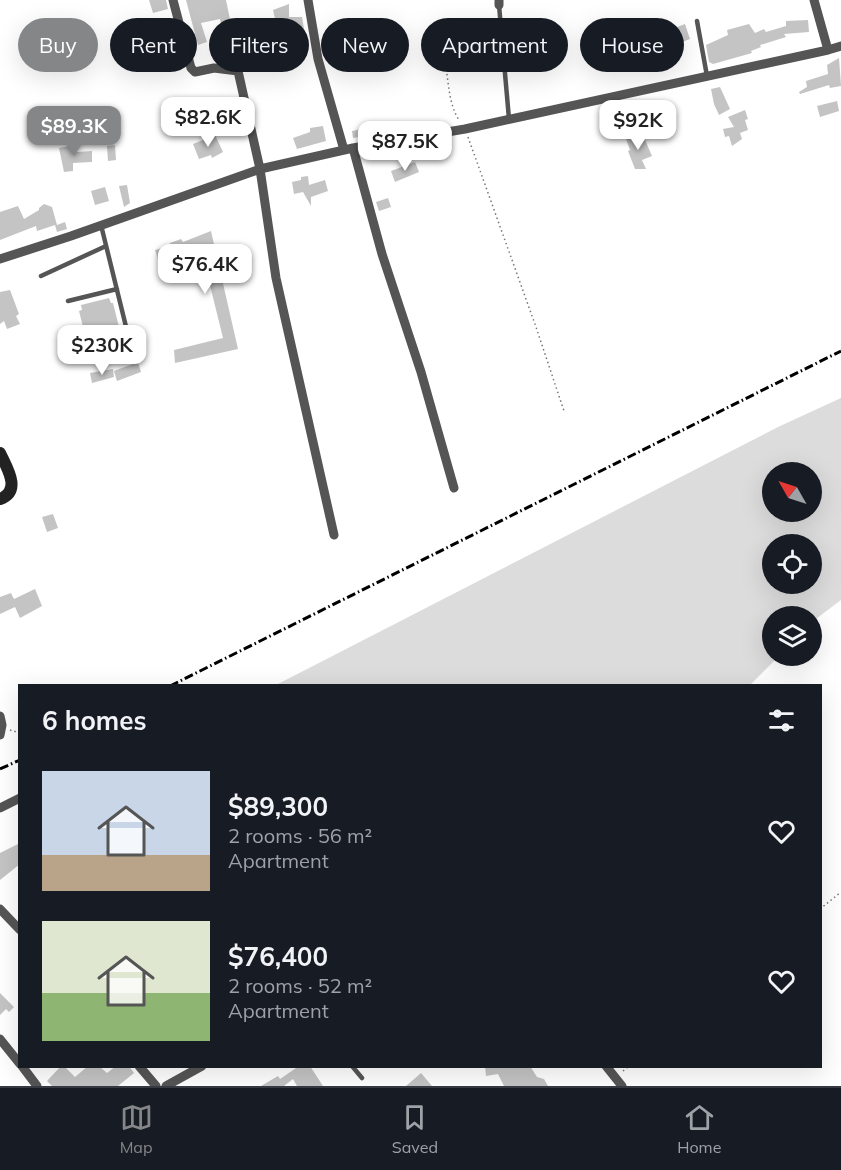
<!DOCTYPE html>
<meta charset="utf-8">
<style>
body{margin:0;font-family:Mulish,sans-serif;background:#20242c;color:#f1f3f6;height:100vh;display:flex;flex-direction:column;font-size:22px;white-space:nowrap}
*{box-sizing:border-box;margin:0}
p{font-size:20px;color:#9ea1a6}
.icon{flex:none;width:33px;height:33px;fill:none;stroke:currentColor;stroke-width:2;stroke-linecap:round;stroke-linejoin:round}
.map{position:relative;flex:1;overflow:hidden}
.drawer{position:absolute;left:18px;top:684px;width:804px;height:384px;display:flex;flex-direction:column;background:#171b24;border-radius:0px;box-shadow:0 6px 24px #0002}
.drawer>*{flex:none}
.hud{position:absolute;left:18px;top:18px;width:806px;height:54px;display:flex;gap:12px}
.needle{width:39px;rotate:309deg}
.buttons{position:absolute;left:762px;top:462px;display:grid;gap:12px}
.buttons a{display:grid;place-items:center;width:60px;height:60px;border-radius:50%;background:#171b24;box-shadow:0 6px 24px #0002;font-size:30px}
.price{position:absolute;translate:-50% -51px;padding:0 14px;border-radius:12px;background:#fff;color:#222;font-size:20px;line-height:39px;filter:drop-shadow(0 2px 3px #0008)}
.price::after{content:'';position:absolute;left:50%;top:36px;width:18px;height:14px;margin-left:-9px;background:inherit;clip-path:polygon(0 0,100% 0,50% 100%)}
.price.selected{background:#858687;color:#fff}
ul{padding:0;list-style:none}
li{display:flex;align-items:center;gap:18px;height:150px;padding:0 24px}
li span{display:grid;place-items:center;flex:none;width:168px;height:120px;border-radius:0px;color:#555}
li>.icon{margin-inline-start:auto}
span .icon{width:72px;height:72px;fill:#fffc;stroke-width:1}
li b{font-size:26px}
h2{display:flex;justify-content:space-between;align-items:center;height:72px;padding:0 24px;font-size:26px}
.pill{padding:0 21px;border-radius:27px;background:#171b24;box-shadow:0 6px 24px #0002;font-size:21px;line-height:54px}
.pill.selected{background:#858687;color:#fff}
.menu{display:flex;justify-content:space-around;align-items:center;height:84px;border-top:2px solid #363941;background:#171b24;font-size:16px;color:#9ea1a6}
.menu a{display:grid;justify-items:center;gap:3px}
.menu .selected{color:#858687}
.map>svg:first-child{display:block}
.green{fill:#dcdcdc;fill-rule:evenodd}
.building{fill:#c4c4c4}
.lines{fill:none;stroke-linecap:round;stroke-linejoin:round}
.path{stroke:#777;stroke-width:1.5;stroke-dasharray:1.5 3;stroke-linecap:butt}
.lane{stroke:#555;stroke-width:4.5}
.street{stroke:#555;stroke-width:9}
.secondary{stroke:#222;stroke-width:12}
.rail{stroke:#000;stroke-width:3;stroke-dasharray:9 3 1.5 3;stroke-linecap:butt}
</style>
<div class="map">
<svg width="841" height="1086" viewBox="0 0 841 1086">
<rect width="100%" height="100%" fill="#fff"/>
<path class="green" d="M 841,398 L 841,600 L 812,622 L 812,616 L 772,616 L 772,656 L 779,656 L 750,685 L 276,685 L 778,427 ZM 772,472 L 812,472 L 812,512 L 772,512 ZM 772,544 L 812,544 L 812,584 L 772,584 Z"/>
<path class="building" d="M 149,0 L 166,0 L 168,9 L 153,13 Z
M 186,0 L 226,0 L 237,53 L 227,54 L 220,19 L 201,23 L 207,42 L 198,45 Z
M 289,4 L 289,17 L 302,17 L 304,29 L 285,32 L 284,26 L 277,28 L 273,10 Z
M 808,20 L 809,32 L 784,34 L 786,37 L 760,45 L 761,47 L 751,51 L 752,53 L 713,64 L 709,62 L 706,45 L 728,35 L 727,30 L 749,24 L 755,33 L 764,29 L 766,32 L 786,26 L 786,21 Z
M 685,24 L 690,39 L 666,48 L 662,33 Z
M 351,32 L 352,43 L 334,46 L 333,35 Z
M 839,58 L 841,86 L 830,88 L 829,85 L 800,94 L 799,92 L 807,87 L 806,81 L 828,74 L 827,65 Z
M 720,87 L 730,109 L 719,115 L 714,104 L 711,89 Z
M 837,101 L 839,111 L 820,117 L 817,106 Z
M 745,110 L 748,119 L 745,120 L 748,130 L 740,133 L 742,139 L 732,146 L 729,136 L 725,137 L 723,129 L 734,127 L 728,117 Z
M 388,124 L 389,131 L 353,138 L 352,131 Z
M 323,126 L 326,141 L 297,149 L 293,138 L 310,132 L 310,128 Z
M 642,133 L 652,156 L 642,160 L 646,169 L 635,169 L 628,151 L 630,150 L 626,139 Z
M 215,135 L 223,152 L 212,158 L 211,155 L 199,159 L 193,144 Z
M 76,145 L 77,152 L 92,151 L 92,162 L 73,163 L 73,171 L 64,172 L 59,148 Z
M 115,145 L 116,160 L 108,161 L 107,146 Z
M 415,162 L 419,172 L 395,182 L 391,171 Z
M 308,176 L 309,185 L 325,180 L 328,191 L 311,197 L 311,206 L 303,192 L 294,194 L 292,182 L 301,180 L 301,177 Z
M 127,185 L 130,203 L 124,207 L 119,186 Z
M 105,187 L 109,201 L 95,205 L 91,191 Z
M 388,198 L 391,207 L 379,211 L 376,202 Z
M 44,204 L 52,207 L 57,225 L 65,222 L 67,229 L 57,232 L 55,225 L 37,231 L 36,226 L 0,240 L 0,212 L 18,206 L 24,219 L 39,210 L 39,208 Z
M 211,231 L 238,349 L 175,363 L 174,350 L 223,338 L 206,269 L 199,269 L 195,251 L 159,262 L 155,250 L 169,246 L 170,243 L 181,239 L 183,242 Z
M 10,290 L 19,314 L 16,316 L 20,324 L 7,329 L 4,321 L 0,324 L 0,292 Z
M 109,298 L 111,303 L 113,303 L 124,347 L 110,350 L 111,354 L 102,356 L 101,352 L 90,355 L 79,311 L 82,310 L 81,305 Z
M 138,362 L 141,372 L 117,381 L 114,371 Z
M 113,369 L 114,377 L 92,383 L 90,373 Z
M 53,514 L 58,528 L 47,532 L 42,517 Z
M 35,589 L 42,606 L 20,618 L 15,607 L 0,614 L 0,597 L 11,593 L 14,599 Z
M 20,843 L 20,864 L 0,880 L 0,853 Z
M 0,993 L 14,1007 L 9,1012 L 6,1009 L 0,1015 Z
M 61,1066 L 64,1066 L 75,1077 L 88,1066 L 99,1066 L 107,1073 L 116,1066 L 129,1066 L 134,1073 L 118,1086 L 52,1086 L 47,1081 Z
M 299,1066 L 310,1066 L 323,1086 L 297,1086 L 293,1079 L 284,1086 L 261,1086 L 278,1076 L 280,1079 Z
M 485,1066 L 530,1066 L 537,1077 L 544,1079 L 548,1086 L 504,1086 L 498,1074 L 486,1076 Z
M 421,1073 L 432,1086 L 406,1086 Z"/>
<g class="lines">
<path class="path" d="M 427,30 C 455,52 441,92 459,120
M 468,137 L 536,327 L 564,411
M 10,730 L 20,733
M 820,909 L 841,892
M 623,1071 L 629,1066"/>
<path class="lane" d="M 499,5 L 509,119
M 697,21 L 707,76
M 101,225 L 132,351
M 41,276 L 106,246
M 68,301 L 117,289
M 352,1066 L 362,1078"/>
<path class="street" d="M 173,0 L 191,68 L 195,72 L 214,68 L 238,71 L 260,169 L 276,278 L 334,535
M 308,0 L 318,59 L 344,150
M 499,0 L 499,5
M 814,0 L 828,50
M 353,148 L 382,254 L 421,372 L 454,488
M 0,259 L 71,236 L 260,169 L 353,148 L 465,129 L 828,50 L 841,46
M 0,716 L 2,725 L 0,735
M 0,808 L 20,798
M 0,909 L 20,930
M 0,1039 L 20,1064
M 22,1066 L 37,1086
M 139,1066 L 156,1086
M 606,1066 L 622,1086
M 166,1086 L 202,1066"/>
<path class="secondary" d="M 0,453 C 7,468 22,491 0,499"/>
<path class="rail" d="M 170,686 L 841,351
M 0,769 L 20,760"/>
</g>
</svg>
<div class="buttons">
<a><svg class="needle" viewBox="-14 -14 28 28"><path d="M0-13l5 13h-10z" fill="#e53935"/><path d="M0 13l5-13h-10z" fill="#9ea1a6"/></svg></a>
<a><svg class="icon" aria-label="locate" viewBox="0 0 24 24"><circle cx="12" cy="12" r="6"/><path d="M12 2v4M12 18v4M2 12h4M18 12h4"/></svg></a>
<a><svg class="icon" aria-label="layers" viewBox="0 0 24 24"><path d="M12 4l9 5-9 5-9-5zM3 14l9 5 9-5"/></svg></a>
</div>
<b class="price" style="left:208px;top:148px">$82.6K</b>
<b class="price" style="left:638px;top:151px">$92K</b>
<b class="price selected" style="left:74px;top:157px">$89.3K</b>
<b class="price" style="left:405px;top:172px">$87.5K</b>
<b class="price" style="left:205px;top:295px">$76.4K</b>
<b class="price" style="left:102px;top:376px">$230K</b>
<div class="hud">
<a class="pill selected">Buy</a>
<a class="pill">Rent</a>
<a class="pill">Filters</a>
<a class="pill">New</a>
<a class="pill">Apartment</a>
<a class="pill">House</a>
</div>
<section class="drawer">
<h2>6 homes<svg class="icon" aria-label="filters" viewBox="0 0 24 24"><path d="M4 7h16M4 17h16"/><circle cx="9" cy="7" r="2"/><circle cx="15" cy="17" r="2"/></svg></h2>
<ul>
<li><span style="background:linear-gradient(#c9d6e8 70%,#b9a48a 0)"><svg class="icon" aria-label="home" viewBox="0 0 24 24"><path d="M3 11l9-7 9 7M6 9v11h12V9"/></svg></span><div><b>$89,300</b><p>2 rooms · 56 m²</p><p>Apartment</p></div><svg class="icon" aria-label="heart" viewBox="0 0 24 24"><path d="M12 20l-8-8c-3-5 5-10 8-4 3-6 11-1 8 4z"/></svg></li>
<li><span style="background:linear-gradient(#dfe7d0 60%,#8fb573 0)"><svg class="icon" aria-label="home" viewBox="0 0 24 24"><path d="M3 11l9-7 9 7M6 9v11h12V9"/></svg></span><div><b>$76,400</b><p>2 rooms · 52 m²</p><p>Apartment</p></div><svg class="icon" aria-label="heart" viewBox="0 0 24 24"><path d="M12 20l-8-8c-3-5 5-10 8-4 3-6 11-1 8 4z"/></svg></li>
</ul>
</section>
</div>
<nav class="menu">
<a class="selected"><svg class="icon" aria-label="map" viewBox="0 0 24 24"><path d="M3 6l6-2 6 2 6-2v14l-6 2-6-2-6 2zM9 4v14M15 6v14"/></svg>Map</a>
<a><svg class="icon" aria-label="saved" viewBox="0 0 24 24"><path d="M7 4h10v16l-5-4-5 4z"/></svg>Saved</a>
<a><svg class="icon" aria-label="home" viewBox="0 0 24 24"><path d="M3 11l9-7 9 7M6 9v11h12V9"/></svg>Home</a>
</nav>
